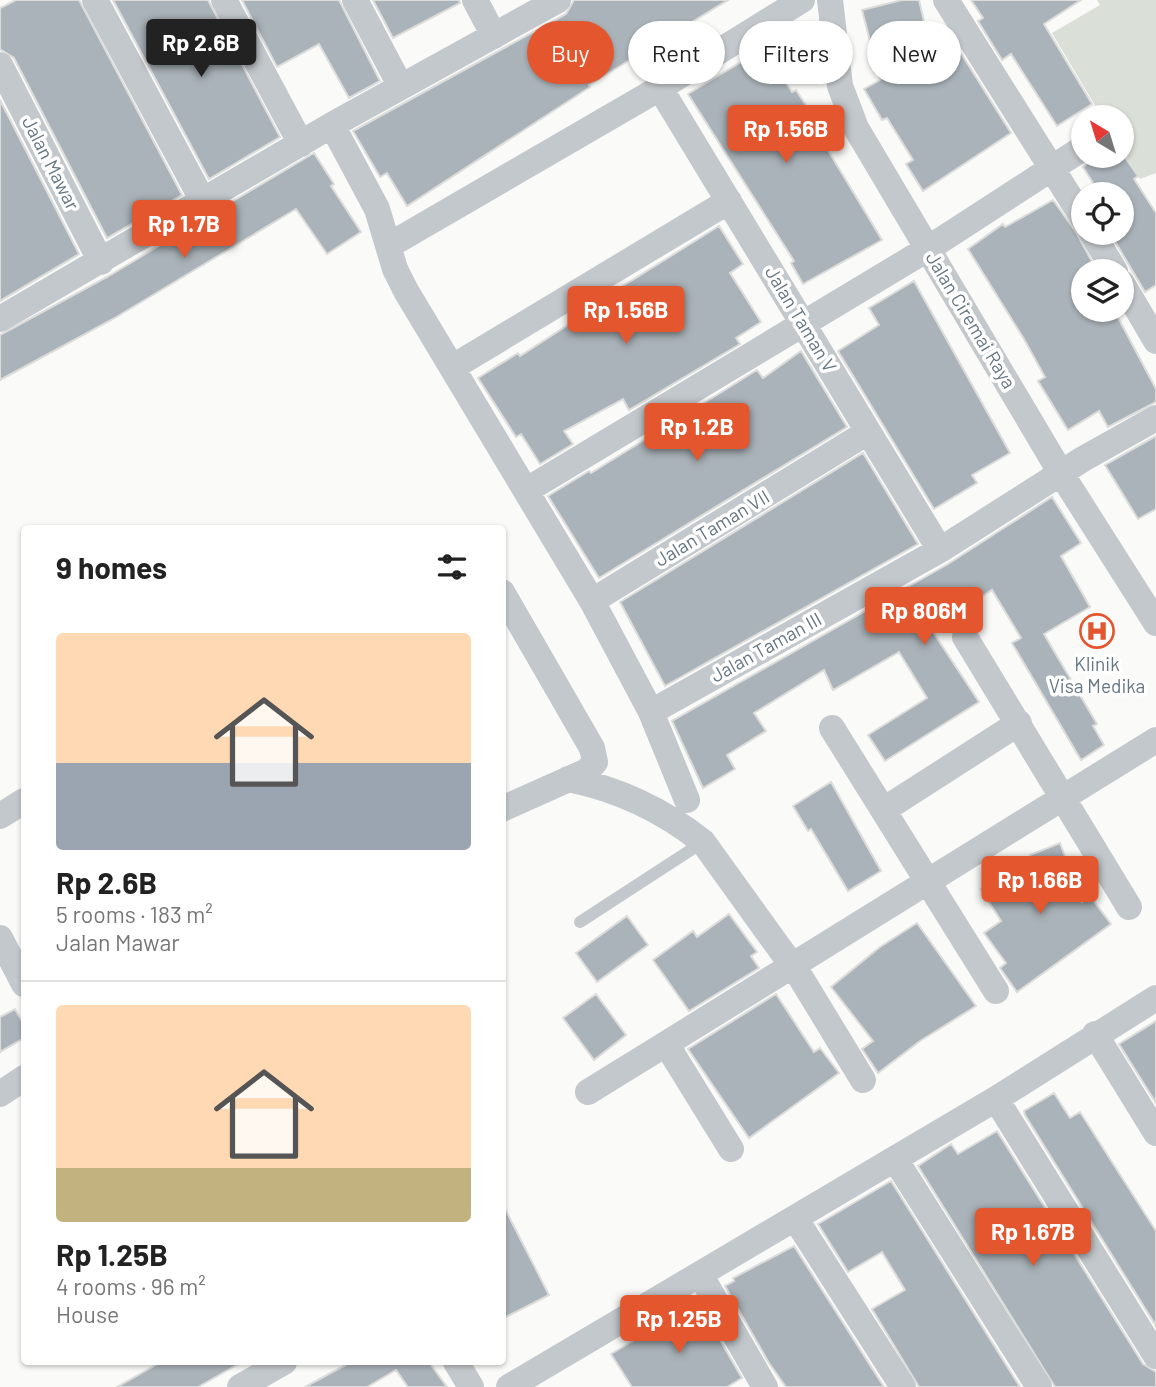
<!DOCTYPE html>
<meta charset="utf-8">
<style>
body{margin:0;font-family:Barlow,sans-serif;background:#f6f6f6;color:#222;height:100vh;display:flex;flex-direction:column;font-size:26px;white-space:nowrap}
*{box-sizing:border-box;margin:0}
p{font-size:23px;color:#767676}
.icon{flex:none;width:38px;height:38px;fill:none;stroke:currentColor;stroke-width:2;stroke-linecap:round;stroke-linejoin:round}
.map{position:relative;flex:1;overflow:hidden}
.drawer{position:absolute;left:21px;top:525px;width:485px;height:840px;display:flex;flex-direction:column;background:#fff;border-radius:7px;box-shadow:0 2px 5px #0004}
.drawer>*{flex:none}
.top-card{position:absolute;left:527px;top:21px;width:523px;height:63px;display:flex;gap:14px}
.needle{width:46px;rotate:322deg}
.buttons{position:absolute;left:1071px;top:105px;display:grid;gap:14px}
.buttons a{display:grid;place-items:center;width:63px;height:63px;border-radius:50%;background:#fff;box-shadow:0 2px 5px #0004;font-size:35px}
.price{position:absolute;translate:-50% -60px;padding:0 16px;border-radius:7px;background:#e4572e;color:#fff;font-size:23px;line-height:46px;filter:drop-shadow(0 2px 4px #0008)}
.price::after{content:'';position:absolute;left:50%;top:42px;width:21px;height:16px;margin-left:-10px;background:inherit;clip-path:polygon(0 0,100% 0,50% 100%)}
.price.selected{background:#222;color:#fff}
ul{padding:0;list-style:none}
li{display:grid;align-content:center;gap:14px;height:371px;padding:0 35px}
li+li{border-top:2px solid #e0e0e0}
li span{display:grid;place-items:center;height:217px;border-radius:7px;color:#555}
li>.icon{margin-inline-start:auto}
span .icon{width:126px;height:126px;fill:#fffc;stroke-width:1}
li b{font-size:30px}
h2{display:flex;justify-content:space-between;align-items:center;height:84px;padding:0 35px;font-size:30px}
.pill{padding:0 24px;border-radius:32px;background:#fff;box-shadow:0 2px 5px #0004;font-size:24px;line-height:63px}
.pill.selected{background:#e4572e;color:#fff}
.map>svg:first-child{display:block}
.green{fill:#dadfd7}
.building{fill:#aab3b9;stroke:#dcdcda;stroke-width:2}
.lines{fill:none;stroke-linecap:round;stroke-linejoin:round}
.lane{stroke:#c3c8cc;stroke-width:12}
.street{stroke:#c3c8cc;stroke-width:26}
.labels{text-anchor:middle;stroke-width:7;stroke-linejoin:round;paint-order:stroke}
.street-label{font-size:19px;fill:#657683;stroke:#fff}
.poi-label{font-size:19px;fill:#657683;stroke:#fff}
</style>
<div class="map">
<svg width="1156" height="1387" viewBox="0 0 1156 1387">
<rect width="100%" height="100%" fill="#fafaf8"/>
<path class="green" d="M 1097,0 L 1156,0 L 1156,173 L 1140,179 L 1122,150 L 1122,117 L 1102,117 L 1052,33 L 1100,5 Z"/>
<path class="building" d="M 16,0 L 79,0 L 182,195 L 107,238 L 14,58 L 0,49 L 0,8 Z
M 113,0 L 208,0 L 280,137 L 209,179 Z
M 242,0 L 339,0 L 380,81 L 349,98 L 319,44 L 277,67 Z
M 373,0 L 459,0 L 460,3 L 393,38 Z
M 574,0 L 728,0 L 589,85 L 590,87 L 407,206 L 387,173 L 380,177 L 353,131 L 566,14 Z
M 902,0 L 919,0 L 931,52 L 952,39 L 1011,133 L 923,191 L 906,164 L 913,160 L 887,118 L 882,120 L 864,89 L 880,80 L 862,10 Z
M 971,0 L 1081,0 L 1044,24 L 1092,104 L 1057,126 L 1011,54 L 1002,60 L 978,21 L 983,18 Z
M 764,48 L 792,92 L 796,90 L 831,144 L 826,147 L 882,240 L 803,284 L 791,263 L 794,261 L 688,94 Z
M 0,100 L 79,254 L 0,301 Z
M 314,153 L 334,184 L 331,186 L 361,232 L 327,254 L 296,209 L 113,319 L 0,380 L 0,335 L 109,276 L 203,219 L 212,216 L 218,210 Z
M 1097,156 L 1124,156 L 1138,176 L 1134,179 L 1156,213 L 1156,285 L 1145,292 L 1110,233 L 1122,233 L 1122,194 L 1100,194 L 1083,167 Z
M 1053,200 L 1076,232 L 1097,271 L 1083,271 L 1083,310 L 1114,310 L 1156,389 L 1156,402 L 1108,427 L 1099,411 L 1068,430 L 1038,381 L 1045,377 L 1024,339 L 968,249 L 1003,224 L 1005,227 Z
M 719,226 L 743,264 L 730,273 L 761,322 L 736,338 L 740,344 L 629,410 L 623,399 L 564,431 L 573,444 L 540,464 L 521,434 L 516,437 L 478,378 L 518,353 L 520,356 L 603,302 L 602,299 Z
M 914,281 L 1010,453 L 972,475 L 977,483 L 934,509 L 838,351 L 879,325 L 869,308 Z
M 801,351 L 847,427 L 599,578 L 548,496 L 589,471 L 591,473 L 757,370 L 763,378 Z
M 1156,436 L 1156,509 L 1138,519 L 1105,465 Z
M 863,453 L 918,544 L 665,686 L 620,602 Z
M 1052,497 L 1081,543 L 1061,556 L 1090,607 L 1044,634 L 1097,724 L 1093,726 L 1104,745 L 1081,760 L 1012,643 L 1021,638 L 992,590 L 939,624 L 941,627 L 933,632 L 979,702 L 885,761 L 868,735 L 927,698 L 899,652 L 833,690 L 824,670 L 754,713 L 766,731 L 727,755 L 735,769 L 703,788 L 672,721 L 948,564 Z
M 831,782 L 881,871 L 848,891 L 811,829 L 808,831 L 793,806 Z
M 1060,843 L 1082,902 L 1090,896 L 1111,924 L 1017,992 L 1000,968 L 1006,963 L 984,933 L 1001,921 L 981,889 L 1032,859 L 1030,855 Z
M 729,914 L 757,952 L 751,956 L 759,968 L 689,1011 L 653,960 L 693,931 L 697,937 Z
M 627,916 L 648,945 L 597,982 L 576,953 Z
M 917,923 L 976,1006 L 920,1041 L 878,1073 L 862,1049 L 873,1041 L 831,987 L 880,947 Z
M 596,994 L 626,1035 L 594,1060 L 563,1018 Z
M 776,994 L 814,1052 L 820,1048 L 839,1073 L 749,1138 L 688,1049 Z
M 15,1009 L 24,1025 L 24,1038 L 0,1052 L 0,1017 Z
M 1156,1021 L 1156,1103 L 1119,1044 Z
M 1054,1093 L 1070,1118 L 1080,1112 L 1156,1231 L 1156,1326 L 1025,1115 L 1024,1111 Z
M 997,1131 L 1143,1364 L 1156,1372 L 1156,1387 L 1055,1387 L 918,1166 L 951,1144 L 958,1154 Z
M 891,1181 L 1020,1387 L 919,1387 L 872,1309 L 905,1290 L 882,1252 L 848,1272 L 818,1224 Z
M 502,1203 L 549,1295 L 502,1319 Z
M 794,1246 L 884,1387 L 786,1387 L 769,1363 L 725,1286 L 734,1281 L 733,1278 Z
M 698,1302 L 742,1378 L 727,1387 L 632,1387 L 611,1354 Z
M 161,1362 L 242,1362 L 198,1387 L 117,1387 Z
M 351,1362 L 429,1362 L 447,1387 L 408,1387 L 396,1370 L 367,1387 L 305,1387 Z"/>
<g class="lines">
<path class="lane" d="M 580,922 L 703,842"/>
<path class="street" d="M 95,0 L 204,203
M 224,0 L 301,144
M 355,0 L 401,87
M 475,0 L 494,36
M 830,0 L 840,86 L 856,128 L 1062,475 L 1156,623
M 946,0 L 1083,218
M 0,65 L 101,262
M 660,88 L 940,550
M 332,125 L 377,209 L 395,269 L 406,291 L 592,601 L 651,712 L 687,800
M 1092,233 L 1115,271
M 388,246 L 660,88 L 802,0
M 1122,283 L 1156,341
M 0,319 L 332,125 L 558,0
M 453,367 L 729,201
M 527,490 L 929,248 L 1083,148
M 502,592 L 592,748 L 595,762 L 587,771 L 502,809
M 592,601 L 868,432
M 965,637 L 1129,907
M 651,712 L 940,550 L 1083,459 L 1156,418
M 832,728 L 996,991
M 568,779 C 618,789 663,810 703,842 L 801,978 L 863,1080
M 885,809 L 1019,723
M 0,816 L 24,801
M 0,938 L 24,984
M 1095,1034 L 1156,1133
M 588,1092 L 669,1042
M 0,1094 L 24,1078
M 996,1099 L 1156,1356
M 731,1149 L 673,1055 L 669,1042 L 1156,740
M 895,1159 L 1039,1387
M 795,1218 L 903,1387
M 701,1276 L 765,1387
M 456,1362 L 471,1387
M 240,1387 L 284,1362
M 509,1387 L 996,1099 L 1156,998"/>
</g>
<defs>
<g id="hospital-ring" transform="scale(1.75)"><circle r="9.5" fill="#fff" stroke="#e4572e" stroke-width="1.5"/><path d="M-5-5h3v3.5h4V-5h3V5h-3V1.5h-4V5h-3Z" fill="#e4572e"/></g>
</defs>
<g fill-rule="evenodd">
<use href="#hospital-ring" x="1097" y="631"/>
</g>
<g class="labels">
<g class="street-label">
<text transform="translate(51 163) rotate(63)" y="7">Jalan Mawar</text>
<text transform="translate(801 319) rotate(59)" y="7">Jalan Taman V</text>
<text transform="translate(971 320) rotate(59)" y="7">Jalan Ciremai Raya</text>
<text transform="translate(712 528) rotate(-31)" y="7">Jalan Taman VII</text>
<text transform="translate(766 647) rotate(-29)" y="7">Jalan Taman III</text>
</g>
<g class="poi-label">
<text x="1097" y="671">Klinik<tspan x="1097" dy="22">Visa Medika</tspan></text>
</g>
</g>
</svg>
<div class="buttons">
<a><svg class="needle" viewBox="-14 -14 28 28"><path d="M0-13l5 13h-10z" fill="#e53935"/><path d="M0 13l5-13h-10z" fill="#767676"/></svg></a>
<a><svg class="icon" aria-label="locate" viewBox="0 0 24 24"><circle cx="12" cy="12" r="6"/><path d="M12 2v4M12 18v4M2 12h4M18 12h4"/></svg></a>
<a><svg class="icon" aria-label="layers" viewBox="0 0 24 24"><path d="M12 4l9 5-9 5-9-5zM3 14l9 5 9-5"/></svg></a>
</div>
<b class="price selected" style="left:201px;top:79px">Rp 2.6B</b>
<b class="price" style="left:786px;top:165px">Rp 1.56B</b>
<b class="price" style="left:184px;top:260px">Rp 1.7B</b>
<b class="price" style="left:626px;top:346px">Rp 1.56B</b>
<b class="price" style="left:697px;top:463px">Rp 1.2B</b>
<b class="price" style="left:924px;top:647px">Rp 806M</b>
<b class="price" style="left:1040px;top:916px">Rp 1.66B</b>
<b class="price" style="left:1033px;top:1268px">Rp 1.67B</b>
<b class="price" style="left:679px;top:1355px">Rp 1.25B</b>
<div class="top-card">
<a class="pill selected">Buy</a>
<a class="pill">Rent</a>
<a class="pill">Filters</a>
<a class="pill">New</a>
</div>
<section class="drawer">
<h2>9 homes<svg class="icon" aria-label="filters" viewBox="0 0 24 24"><path d="M4 7h16M4 17h16"/><circle cx="9" cy="7" r="2"/><circle cx="15" cy="17" r="2"/></svg></h2>
<ul>
<li><span style="background:linear-gradient(#ffd9b3 60%,#9aa5b1 0)"><svg class="icon" aria-label="home" viewBox="0 0 24 24"><path d="M3 11l9-7 9 7M6 9v11h12V9"/></svg></span><div><b>Rp 2.6B</b><p>5 rooms · 183 m²</p><p>Jalan Mawar</p></div></li>
<li><span style="background:linear-gradient(#ffd9b3 75%,#c2b280 0)"><svg class="icon" aria-label="home" viewBox="0 0 24 24"><path d="M3 11l9-7 9 7M6 9v11h12V9"/></svg></span><div><b>Rp 1.25B</b><p>4 rooms · 96 m²</p><p>House</p></div></li>
</ul>
</section>
</div>
